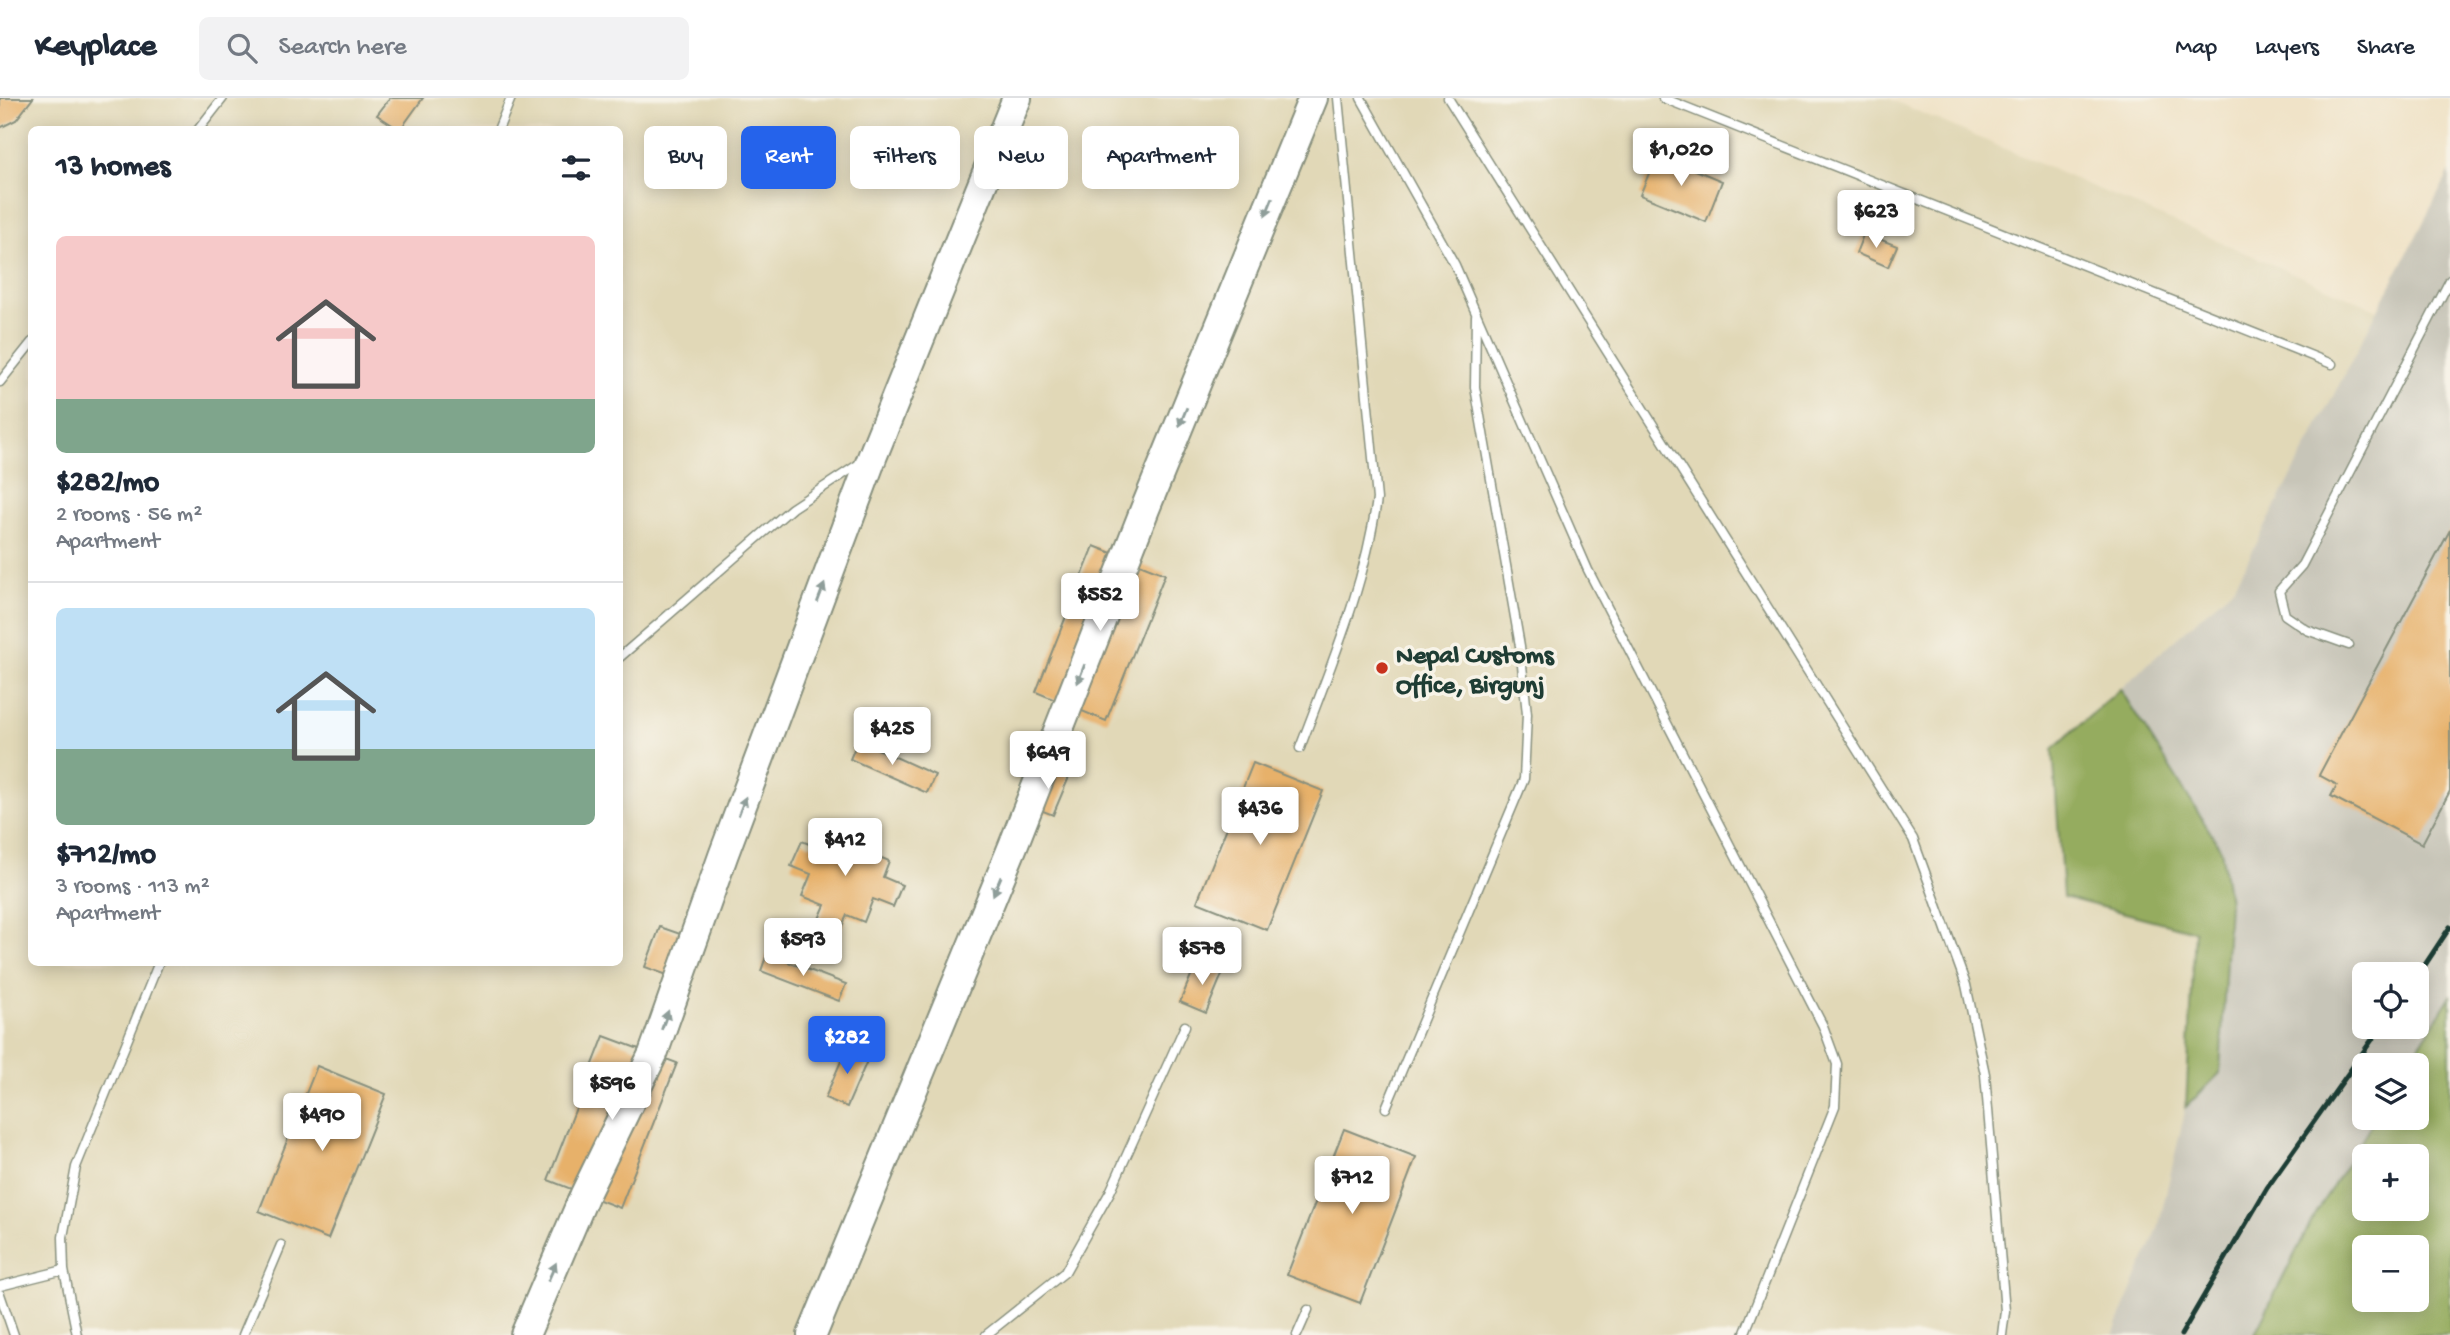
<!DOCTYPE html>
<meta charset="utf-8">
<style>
body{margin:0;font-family:"Gochi Hand",sans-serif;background:#f2f2f3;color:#1f2937;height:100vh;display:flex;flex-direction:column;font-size:26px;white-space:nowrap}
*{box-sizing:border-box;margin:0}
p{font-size:23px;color:#747a83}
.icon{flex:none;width:38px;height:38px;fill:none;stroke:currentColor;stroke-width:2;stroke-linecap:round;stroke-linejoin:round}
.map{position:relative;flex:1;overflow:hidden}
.side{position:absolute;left:28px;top:28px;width:595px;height:840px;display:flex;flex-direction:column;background:#fff;border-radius:10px;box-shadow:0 4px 18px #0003}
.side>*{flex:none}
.top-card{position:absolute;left:644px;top:28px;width:665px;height:63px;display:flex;gap:14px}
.controls{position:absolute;left:2352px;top:864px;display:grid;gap:14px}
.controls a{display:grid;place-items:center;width:77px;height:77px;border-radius:10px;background:#fff;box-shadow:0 4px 18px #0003;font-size:35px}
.price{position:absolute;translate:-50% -60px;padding:0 16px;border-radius:7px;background:#fff;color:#222;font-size:23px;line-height:46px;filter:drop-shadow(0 2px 4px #0008)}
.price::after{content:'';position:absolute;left:50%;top:42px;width:21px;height:16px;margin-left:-10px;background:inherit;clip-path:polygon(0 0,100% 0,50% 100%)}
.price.active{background:#2563eb;color:#fff}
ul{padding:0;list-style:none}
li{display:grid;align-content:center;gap:14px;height:371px;padding:0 28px}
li+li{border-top:2px solid #e0e1e3}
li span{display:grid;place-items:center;height:217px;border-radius:10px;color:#555}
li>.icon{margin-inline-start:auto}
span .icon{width:126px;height:126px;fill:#fffc;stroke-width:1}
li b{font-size:30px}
h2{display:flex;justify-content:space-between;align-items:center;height:84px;padding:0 28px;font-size:30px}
.chip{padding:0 24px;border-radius:10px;background:#fff;box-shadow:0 4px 18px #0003;font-size:24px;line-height:63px}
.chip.active{background:#2563eb;color:#fff}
header{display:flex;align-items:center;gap:42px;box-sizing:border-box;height:98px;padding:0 35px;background:#fff;border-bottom:2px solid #e0e1e3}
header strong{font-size:33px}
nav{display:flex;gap:38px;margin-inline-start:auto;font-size:24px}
.search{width:490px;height:63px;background:#f2f2f3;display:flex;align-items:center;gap:18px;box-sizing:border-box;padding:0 24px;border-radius:10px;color:#747a83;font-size:26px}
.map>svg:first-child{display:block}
.built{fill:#e1d8b7;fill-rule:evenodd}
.industrial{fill:#c7c5b8;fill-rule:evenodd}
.forest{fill:#95ac5e;stroke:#5a7449;stroke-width:2;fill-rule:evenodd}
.building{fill:#e7b16b}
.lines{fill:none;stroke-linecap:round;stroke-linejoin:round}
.service-casing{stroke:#88907e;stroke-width:11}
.trunk-casing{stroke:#88907e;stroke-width:32}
.service{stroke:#fff;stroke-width:8}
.trunk{stroke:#fff;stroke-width:28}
.rail{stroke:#1f3d34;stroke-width:5}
.oneway{fill:#8f9e9a}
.poi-dot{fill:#c8321e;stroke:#f7f3e8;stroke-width:2.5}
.labels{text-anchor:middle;stroke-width:7;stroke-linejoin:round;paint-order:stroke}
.poi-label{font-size:26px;font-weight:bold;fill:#1f3d34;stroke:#f7f3e8;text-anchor:start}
</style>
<header>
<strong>Keyplace</strong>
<div class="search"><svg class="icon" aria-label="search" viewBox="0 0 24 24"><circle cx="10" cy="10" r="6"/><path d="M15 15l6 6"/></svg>Search here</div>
<nav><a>Map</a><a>Layers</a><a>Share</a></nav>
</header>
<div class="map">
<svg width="2450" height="1237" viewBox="0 0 2450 1237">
<rect width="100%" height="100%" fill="#f7f3e8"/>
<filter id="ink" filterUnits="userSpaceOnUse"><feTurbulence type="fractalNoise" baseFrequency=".0143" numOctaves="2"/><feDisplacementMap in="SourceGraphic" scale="14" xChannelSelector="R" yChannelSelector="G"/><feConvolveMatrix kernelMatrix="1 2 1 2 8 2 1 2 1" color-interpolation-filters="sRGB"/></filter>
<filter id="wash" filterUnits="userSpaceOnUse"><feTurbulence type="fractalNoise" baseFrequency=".00686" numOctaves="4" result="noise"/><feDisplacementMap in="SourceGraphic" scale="28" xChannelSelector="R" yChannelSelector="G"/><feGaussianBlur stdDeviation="1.57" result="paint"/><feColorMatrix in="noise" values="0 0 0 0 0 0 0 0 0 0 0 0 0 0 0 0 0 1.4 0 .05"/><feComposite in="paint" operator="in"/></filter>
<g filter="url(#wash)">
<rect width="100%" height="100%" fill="#f0e3c8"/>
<path class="built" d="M 0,0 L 1887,0 L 2378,212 L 2234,489 L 2053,651 L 2064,799 L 2195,832 L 2186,1009 L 2158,1130 L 2113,1237 L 0,1237 ZM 32,32 L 620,32 L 620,864 L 32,864 Z"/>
<path class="industrial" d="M 2450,73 L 2450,1237 L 2113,1237 L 2158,1130 L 2186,1009 L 2195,833 L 2063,799 L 2053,651 L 2234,489 ZM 2364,877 L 2417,877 L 2417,929 L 2364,929 ZM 2364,968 L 2417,968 L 2417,1020 L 2364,1020 ZM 2364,1059 L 2417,1059 L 2417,1111 L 2364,1111 ZM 2364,1150 L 2417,1150 L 2417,1202 L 2364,1202 Z"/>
<path class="forest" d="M 2120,591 L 2221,751 L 2229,804 L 2220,975 L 2186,1009 L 2195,833 L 2063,799 L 2053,651 Z
M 2450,899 L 2450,1237 L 2254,1237 L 2311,1124 L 2375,1020 L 2417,1020 L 2417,968 L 2407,968 ZM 2364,1059 L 2417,1059 L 2417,1111 L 2364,1111 ZM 2364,1150 L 2417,1150 L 2417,1202 L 2364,1202 Z"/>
<g id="blocks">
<path class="building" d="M 0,0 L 33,0 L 16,22 L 0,30 Z
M 390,0 L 423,0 L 400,32 L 377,17 Z
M 1657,56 L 1722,83 L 1706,124 L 1640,97 Z
M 1864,135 L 1897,148 L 1888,169 L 1856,155 Z
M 2450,432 L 2450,693 L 2422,746 L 2331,698 L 2337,687 L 2319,677 Z
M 1094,448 L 1165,476 L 1106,623 L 1036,594 Z
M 858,642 L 935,677 L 927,695 L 850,661 Z
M 1253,665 L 1323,693 L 1267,832 L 1197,804 Z
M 1044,668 L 1069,679 L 1053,717 L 1028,707 Z
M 857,722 L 880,731 L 870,755 L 889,763 L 883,779 L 902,787 L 893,809 L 873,801 L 864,824 L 847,817 L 835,844 L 813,835 L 825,807 L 802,798 L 811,776 L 791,768 L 802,743 L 821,751 L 827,737 L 848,745 Z
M 660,829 L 686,838 L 670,878 L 645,869 Z
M 767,856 L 846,886 L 839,903 L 761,873 Z
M 1197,863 L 1223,874 L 1206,915 L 1180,904 Z
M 604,938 L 677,965 L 620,1110 L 548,1082 Z
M 848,947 L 870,956 L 847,1009 L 825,1000 Z
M 317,968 L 386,996 L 328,1141 L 259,1113 Z
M 1344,1031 L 1416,1059 L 1360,1205 L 1287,1177 Z"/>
</g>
</g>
<g filter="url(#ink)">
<use href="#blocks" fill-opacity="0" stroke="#88907e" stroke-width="2"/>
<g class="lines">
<g class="service-casing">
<path id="service" d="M 1361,0 L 1455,167 L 1588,472 L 1823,928 L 1837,966 L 1835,1008 L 1744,1237
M 1448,0 L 1913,741 L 1966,887 L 1985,976 L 2005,1213 L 2002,1237
M 1663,0 L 2332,266
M 198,32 L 223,0
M 498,32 L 511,0
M 0,284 L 32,244
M 2349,547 L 2307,532 L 2285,517 L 2279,493 L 2302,467 L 2450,182
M 620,559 L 792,410 L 862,364
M 1300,650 C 1331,567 1365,488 1377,401 L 1338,0
M 1386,1010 L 1524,681 L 1527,616 L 1520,548 L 1475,289 L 1476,218
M 0,1188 L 64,1172
M 0,1196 L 14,1237
M 77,1237 L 64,1172 L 63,1139 L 76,1069 L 159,864
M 243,1237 L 281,1147
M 986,1237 L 1065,1174 L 1110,1094 L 1185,928
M 1297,1237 L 1308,1212"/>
</g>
<g class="trunk-casing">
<path id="trunk" d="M 525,1237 L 585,1096 L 653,956 L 723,758 L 873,357 L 1017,0
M 812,1237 L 1013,748 L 1145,411 L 1313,0"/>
</g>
<use href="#service" class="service"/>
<use href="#trunk" class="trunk"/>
<path class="rail" d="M 2417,879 L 2450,829
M 2181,1237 L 2267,1090 L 2381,929"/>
</g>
<defs><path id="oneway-solid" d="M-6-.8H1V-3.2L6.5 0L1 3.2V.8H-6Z" transform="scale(1.75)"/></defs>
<g class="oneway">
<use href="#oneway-solid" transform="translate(1269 109) rotate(112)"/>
<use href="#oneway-solid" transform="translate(1183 319) rotate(112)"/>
<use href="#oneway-solid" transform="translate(821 495) rotate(-69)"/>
<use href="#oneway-solid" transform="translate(1081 576) rotate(111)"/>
<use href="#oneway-solid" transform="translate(742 708) rotate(-69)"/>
<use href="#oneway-solid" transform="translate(997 788) rotate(113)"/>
<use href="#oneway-solid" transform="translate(665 922) rotate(-70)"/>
<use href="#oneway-solid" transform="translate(552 1174) rotate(-66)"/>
</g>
</g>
<circle class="poi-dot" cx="1382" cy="570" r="7"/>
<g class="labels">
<g class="poi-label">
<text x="1396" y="564">Nepal Customs<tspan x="1396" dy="30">Office, Birgunj</tspan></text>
</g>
</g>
</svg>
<div class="controls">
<a><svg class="icon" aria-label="locate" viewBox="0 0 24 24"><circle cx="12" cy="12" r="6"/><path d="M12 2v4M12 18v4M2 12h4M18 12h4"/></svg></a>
<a><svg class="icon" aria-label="layers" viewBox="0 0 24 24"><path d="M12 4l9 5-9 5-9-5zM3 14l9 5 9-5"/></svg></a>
<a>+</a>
<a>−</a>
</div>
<b class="price" style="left:1681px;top:90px">$1,020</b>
<b class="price" style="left:1876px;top:152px">$623</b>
<b class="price" style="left:1100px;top:535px">$552</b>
<b class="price" style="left:892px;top:669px">$425</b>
<b class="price" style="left:1048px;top:693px">$649</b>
<b class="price" style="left:1260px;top:749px">$436</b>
<b class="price" style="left:845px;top:780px">$412</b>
<b class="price" style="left:803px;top:880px">$593</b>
<b class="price" style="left:1202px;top:889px">$578</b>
<b class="price active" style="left:847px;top:978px">$282</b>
<b class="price" style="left:612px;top:1024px">$596</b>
<b class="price" style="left:322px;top:1055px">$490</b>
<b class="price" style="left:1352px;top:1118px">$712</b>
<div class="top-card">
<a class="chip">Buy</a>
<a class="chip active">Rent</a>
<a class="chip">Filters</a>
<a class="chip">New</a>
<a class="chip">Apartment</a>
</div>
<section class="side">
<h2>13 homes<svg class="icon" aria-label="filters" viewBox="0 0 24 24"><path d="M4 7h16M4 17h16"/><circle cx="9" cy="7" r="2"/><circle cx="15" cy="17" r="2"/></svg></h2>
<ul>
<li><span style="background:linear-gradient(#f6c9c9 75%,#7fa58c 0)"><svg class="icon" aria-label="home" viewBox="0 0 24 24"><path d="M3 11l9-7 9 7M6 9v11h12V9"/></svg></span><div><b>$282/mo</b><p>2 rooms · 56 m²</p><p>Apartment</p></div></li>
<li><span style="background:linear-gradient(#bfe0f5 65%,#7fa58c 0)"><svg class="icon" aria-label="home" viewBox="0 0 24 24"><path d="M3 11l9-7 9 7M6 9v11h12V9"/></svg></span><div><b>$712/mo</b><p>3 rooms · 113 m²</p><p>Apartment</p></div></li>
</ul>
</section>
</div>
